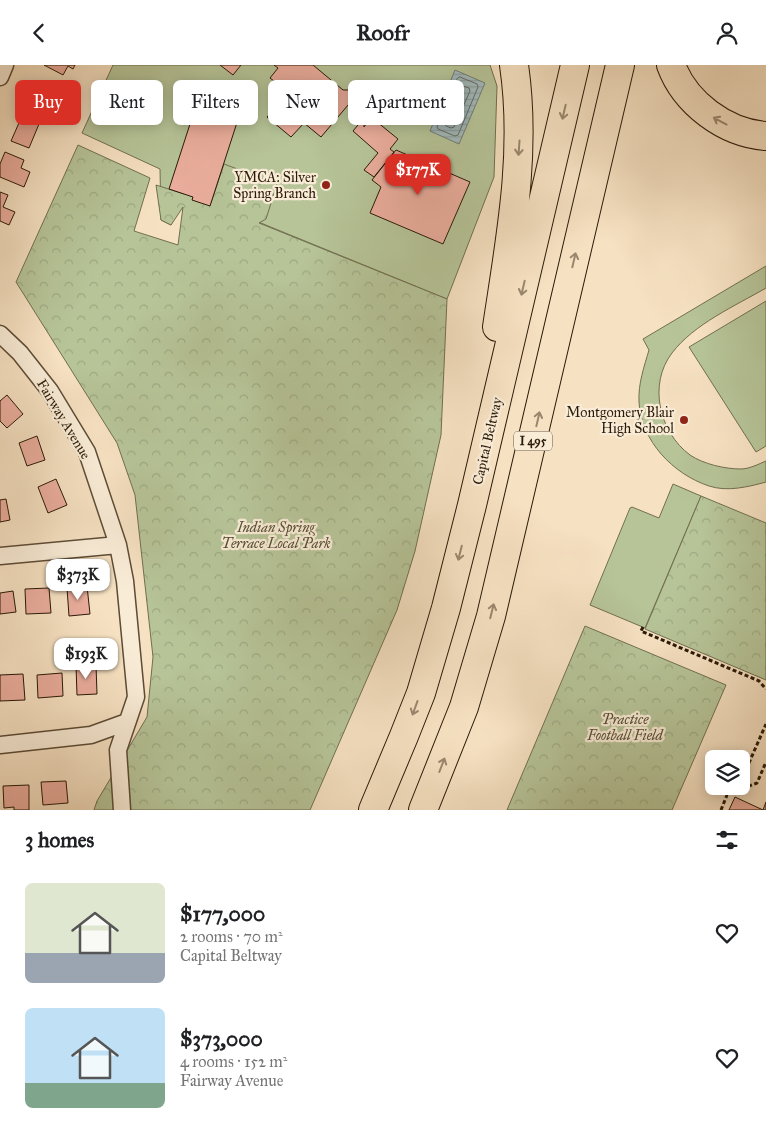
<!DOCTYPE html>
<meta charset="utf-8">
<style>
body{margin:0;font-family:"IM FELL Great Primer",serif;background:#f2f2f2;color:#202124;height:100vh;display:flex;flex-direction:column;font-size:19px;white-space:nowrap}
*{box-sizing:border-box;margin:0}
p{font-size:16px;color:#757577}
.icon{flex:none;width:28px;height:28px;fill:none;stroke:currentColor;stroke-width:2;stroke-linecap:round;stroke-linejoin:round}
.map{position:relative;height:745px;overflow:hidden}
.sheet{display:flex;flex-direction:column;background:#fff;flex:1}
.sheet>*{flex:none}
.top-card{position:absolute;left:15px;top:15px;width:500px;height:45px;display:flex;gap:10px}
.tools{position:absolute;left:705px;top:685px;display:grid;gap:10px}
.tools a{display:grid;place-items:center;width:45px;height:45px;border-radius:8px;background:#fff;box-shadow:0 2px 12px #0003;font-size:25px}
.price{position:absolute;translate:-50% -42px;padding:0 11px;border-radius:10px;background:#fff;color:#222;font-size:16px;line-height:32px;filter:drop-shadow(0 1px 2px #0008)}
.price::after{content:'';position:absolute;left:50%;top:30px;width:15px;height:11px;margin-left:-8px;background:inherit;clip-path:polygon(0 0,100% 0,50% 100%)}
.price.selected{background:#d93025;color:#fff}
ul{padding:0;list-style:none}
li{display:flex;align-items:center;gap:15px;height:125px;padding:0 25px}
li span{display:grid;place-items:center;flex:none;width:140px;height:100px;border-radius:8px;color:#555}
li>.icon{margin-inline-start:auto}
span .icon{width:60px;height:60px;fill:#fffc;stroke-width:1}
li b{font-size:21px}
h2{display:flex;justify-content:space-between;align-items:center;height:60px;padding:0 25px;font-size:21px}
.chip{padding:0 18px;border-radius:8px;background:#fff;box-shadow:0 2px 12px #0003;font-size:18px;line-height:45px}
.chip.selected{background:#d93025;color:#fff}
header{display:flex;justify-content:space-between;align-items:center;height:65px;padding:0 25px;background:#fff;font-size:22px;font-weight:700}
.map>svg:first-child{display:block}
.grass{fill:#b6c498;stroke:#706f50}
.park{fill:url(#park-crowns);stroke:#706f50}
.water{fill:url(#water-rules);stroke:#727b75}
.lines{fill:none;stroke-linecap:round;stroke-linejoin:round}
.shore{stroke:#666a63;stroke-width:1}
.building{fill:#eaad9d;stroke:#2a1a08}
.minor-casing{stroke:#5d4c36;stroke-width:19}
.motorway-casing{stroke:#2a1a08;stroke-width:30}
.path{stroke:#2a1a08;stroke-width:3;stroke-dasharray:4 2.5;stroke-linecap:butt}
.minor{stroke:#f9ecd7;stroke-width:16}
.motorway{stroke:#f6e1c2;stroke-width:28}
.oneway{stroke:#9a876e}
.poi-dot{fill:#8f2418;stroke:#f9ecd7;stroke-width:2}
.labels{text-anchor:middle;stroke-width:4.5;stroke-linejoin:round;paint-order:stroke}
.shield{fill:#f9ecd7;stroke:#685946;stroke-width:1}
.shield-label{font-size:12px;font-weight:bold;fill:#2a1a08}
.poi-label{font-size:14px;fill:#2a1a08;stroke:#f9ecd7;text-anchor:end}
.street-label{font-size:14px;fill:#2a1a08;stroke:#f9ecd7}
.park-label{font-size:14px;font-style:italic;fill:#544d33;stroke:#f9ecd7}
</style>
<header><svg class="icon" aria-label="back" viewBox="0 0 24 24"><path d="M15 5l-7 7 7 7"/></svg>Roofr<svg class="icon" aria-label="person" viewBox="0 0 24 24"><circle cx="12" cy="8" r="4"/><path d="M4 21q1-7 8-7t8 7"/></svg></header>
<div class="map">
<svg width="766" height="745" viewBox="0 0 766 745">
<defs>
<pattern id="park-crowns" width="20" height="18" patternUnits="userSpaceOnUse" patternTransform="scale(1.25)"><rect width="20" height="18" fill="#b6c498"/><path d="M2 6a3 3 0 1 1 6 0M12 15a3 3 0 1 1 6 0" fill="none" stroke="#9da882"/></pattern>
<pattern id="water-rules" width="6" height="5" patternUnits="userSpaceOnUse" patternTransform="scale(1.25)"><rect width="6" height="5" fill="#a2bbbe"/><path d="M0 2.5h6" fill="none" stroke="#8ca0a2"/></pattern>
</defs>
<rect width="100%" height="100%" fill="#f6e1c2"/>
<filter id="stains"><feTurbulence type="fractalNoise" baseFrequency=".004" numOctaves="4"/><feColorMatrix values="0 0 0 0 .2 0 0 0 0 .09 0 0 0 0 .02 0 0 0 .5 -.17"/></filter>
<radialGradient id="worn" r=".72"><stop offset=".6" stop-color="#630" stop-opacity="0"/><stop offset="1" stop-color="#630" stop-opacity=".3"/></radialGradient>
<path class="grass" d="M 113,0 L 490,0 L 497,21 L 494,112 L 447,234 L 185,127 L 171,160 L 161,155 L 160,104 L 82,68 Z
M 766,201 L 766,223 C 735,241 694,259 672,288 C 648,319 659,367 690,390 C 703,399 725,404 741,404 C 749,404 759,399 766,396 L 766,417 C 748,422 727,427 709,421 C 673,409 641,376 639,337 C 638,319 644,302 649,285 L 643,274 Z
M 766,236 L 766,381 L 756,387 L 689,282 Z
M 673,419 L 701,431 L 645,563 L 590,540 L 630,443 L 632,442 L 659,453 Z"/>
<path class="park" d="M 78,80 L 150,113 L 134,166 L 178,180 L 183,142 L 171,160 L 161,155 L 156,120 L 184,129 L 184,127 L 211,138 L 224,99 L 277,119 L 266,154 L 259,158 L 447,234 L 441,370 L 415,486 L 397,545 L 310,745 L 94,745 L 97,736 L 147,652 L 153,592 L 135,430 L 117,378 L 16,217 Z
M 701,431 L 766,458 L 766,615 L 645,564 Z
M 585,561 L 726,620 L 672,745 L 507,745 Z"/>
<path class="water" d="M 455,5 L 485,18 L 459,79 L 430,66 Z"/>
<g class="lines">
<path class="shore" d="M 460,12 L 477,19 L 478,22 L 458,70 L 455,71 L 438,64 L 437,62 L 457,14 Z
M 463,21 L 469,23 L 470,26 L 454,62 L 451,63 L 446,61 L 445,58 L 461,22 Z"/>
</g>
<path class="building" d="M 44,0 L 75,0 L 73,4 L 68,1 L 63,10 Z
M 220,0 L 241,0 L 233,10 Z
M 274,0 L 313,0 L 343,25 L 352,25 L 355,21 L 368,21 L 368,33 L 367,36 L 358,36 L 354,33 L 321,72 L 304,58 L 291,72 L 267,52 L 279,38 L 270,30 L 278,19 L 270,13 L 278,3 Z
M 37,19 L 63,31 L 53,52 L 28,40 Z
M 200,28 L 242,42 L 210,141 L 192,135 L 193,132 L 169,124 Z
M 358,36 L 364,36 L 364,62 L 371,52 L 398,74 L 390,84 L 394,87 L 374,112 L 364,105 L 378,88 L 353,66 L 358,60 Z
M 22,51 L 39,59 L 29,83 L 11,76 Z
M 396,85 L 470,117 L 443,179 L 370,148 L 381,122 L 372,115 Z
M 5,87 L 24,95 L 21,103 L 30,107 L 24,122 L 0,112 L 0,99 Z
M 0,127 L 8,130 L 3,142 L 15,147 L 9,160 L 0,156 Z
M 7,330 L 23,349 L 7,363 L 0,356 L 0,336 Z
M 37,371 L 45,395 L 27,401 L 19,378 Z
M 56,414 L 67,440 L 48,448 L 38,422 Z
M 6,434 L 10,455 L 0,457 L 0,435 Z
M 87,521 L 90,549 L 69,551 L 67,523 Z
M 49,523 L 51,548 L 26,549 L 25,524 Z
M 13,526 L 16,547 L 0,549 L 0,528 Z
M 96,600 L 97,629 L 77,630 L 76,601 Z
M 62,608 L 63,631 L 38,633 L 37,610 Z
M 23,609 L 25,635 L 0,636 L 0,610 Z
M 66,716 L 68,738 L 43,740 L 41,717 Z
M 29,720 L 29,745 L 14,745 L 14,742 L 4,743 L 3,721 Z
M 735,732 L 763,745 L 766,737 L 766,745 L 729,745 Z"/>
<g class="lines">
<g class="minor-casing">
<path id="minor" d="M 0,12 L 5,0
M 0,269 L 20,288 L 50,326 L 87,387 L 118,480 L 125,516 L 136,632 L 118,685 L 122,745
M 0,491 L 118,480
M 0,680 L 91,670 L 127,657"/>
</g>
<g class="motorway-casing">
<path id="motorway" d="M 671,0 C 685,38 725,68 766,71
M 497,262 C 510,175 527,88 514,0
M 373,745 L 404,671 L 421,628 L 446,543 L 472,440 L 575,0
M 423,745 L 464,642 L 491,551 L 620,0"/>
</g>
<path class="path" d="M 643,562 L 641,566 L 759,616 L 766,624
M 741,716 L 766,659
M 736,726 L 757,718 L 766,697
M 721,745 L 727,730 L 736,726 L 739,721"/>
<use href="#minor" class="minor"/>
<use href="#motorway" class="motorway"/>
</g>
<defs><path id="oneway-shaft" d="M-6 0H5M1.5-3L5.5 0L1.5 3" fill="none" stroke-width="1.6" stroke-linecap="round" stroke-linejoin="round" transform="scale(1.25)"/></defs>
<g class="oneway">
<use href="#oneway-shaft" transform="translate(564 47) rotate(103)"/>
<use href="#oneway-shaft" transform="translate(720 56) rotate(-152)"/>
<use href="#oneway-shaft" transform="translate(519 83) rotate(94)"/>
<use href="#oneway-shaft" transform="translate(574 195) rotate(-77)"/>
<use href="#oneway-shaft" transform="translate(523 223) rotate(103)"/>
<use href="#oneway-shaft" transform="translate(538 354) rotate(-77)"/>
<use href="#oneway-shaft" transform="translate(460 488) rotate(104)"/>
<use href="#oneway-shaft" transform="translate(492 546) rotate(-76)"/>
<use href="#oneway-shaft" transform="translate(415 643) rotate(110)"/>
<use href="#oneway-shaft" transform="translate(442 700) rotate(-69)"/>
</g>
<g class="poi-dot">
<circle cx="326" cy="120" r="5"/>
<circle cx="684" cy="355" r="5"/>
</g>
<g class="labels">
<rect class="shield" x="514" y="366.5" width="38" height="19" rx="4"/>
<g class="shield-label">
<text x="533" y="380">I 495</text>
</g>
<g class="poi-label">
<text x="316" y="117">YMCA: Silver<tspan x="316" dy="16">Spring Branch</tspan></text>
<text x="674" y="352">Montgomery Blair<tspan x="674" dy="16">High School</tspan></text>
</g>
<g class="street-label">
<text transform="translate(64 354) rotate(59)" y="5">Fairway Avenue</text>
<text transform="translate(487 376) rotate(-77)" y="5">Capital Beltway</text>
</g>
<g class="park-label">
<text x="276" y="467">Indian Spring<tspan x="276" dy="16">Terrace Local Park</tspan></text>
<text x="625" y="659">Practice<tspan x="625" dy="16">Football Field</tspan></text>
</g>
</g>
<rect width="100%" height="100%" filter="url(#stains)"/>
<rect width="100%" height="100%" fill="url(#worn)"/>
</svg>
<div class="tools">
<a><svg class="icon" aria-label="layers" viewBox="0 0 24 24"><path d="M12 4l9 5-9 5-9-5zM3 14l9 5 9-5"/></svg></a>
</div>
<b class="price selected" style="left:418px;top:131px">$177K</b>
<b class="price" style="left:78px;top:536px">$373K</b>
<b class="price" style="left:86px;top:615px">$193K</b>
<div class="top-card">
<a class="chip selected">Buy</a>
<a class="chip">Rent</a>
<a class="chip">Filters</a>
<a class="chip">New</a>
<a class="chip">Apartment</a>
</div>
</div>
<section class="sheet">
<h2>3 homes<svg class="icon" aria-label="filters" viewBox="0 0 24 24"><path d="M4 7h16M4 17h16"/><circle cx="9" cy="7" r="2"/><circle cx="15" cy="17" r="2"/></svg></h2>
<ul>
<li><span style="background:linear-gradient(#dfe7d0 70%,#9aa5b1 0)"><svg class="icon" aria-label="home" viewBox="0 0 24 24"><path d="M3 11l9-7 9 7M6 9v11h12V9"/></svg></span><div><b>$177,000</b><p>2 rooms · 70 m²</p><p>Capital Beltway</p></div><svg class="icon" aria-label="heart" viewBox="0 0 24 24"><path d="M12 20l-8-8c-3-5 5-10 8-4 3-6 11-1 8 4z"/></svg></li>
<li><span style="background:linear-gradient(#bfe0f5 75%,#7fa58c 0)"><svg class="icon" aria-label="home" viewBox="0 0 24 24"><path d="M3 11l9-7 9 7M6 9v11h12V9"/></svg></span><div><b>$373,000</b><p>4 rooms · 152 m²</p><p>Fairway Avenue</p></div><svg class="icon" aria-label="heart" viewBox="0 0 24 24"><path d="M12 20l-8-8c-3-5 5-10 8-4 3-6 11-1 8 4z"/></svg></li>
</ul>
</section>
